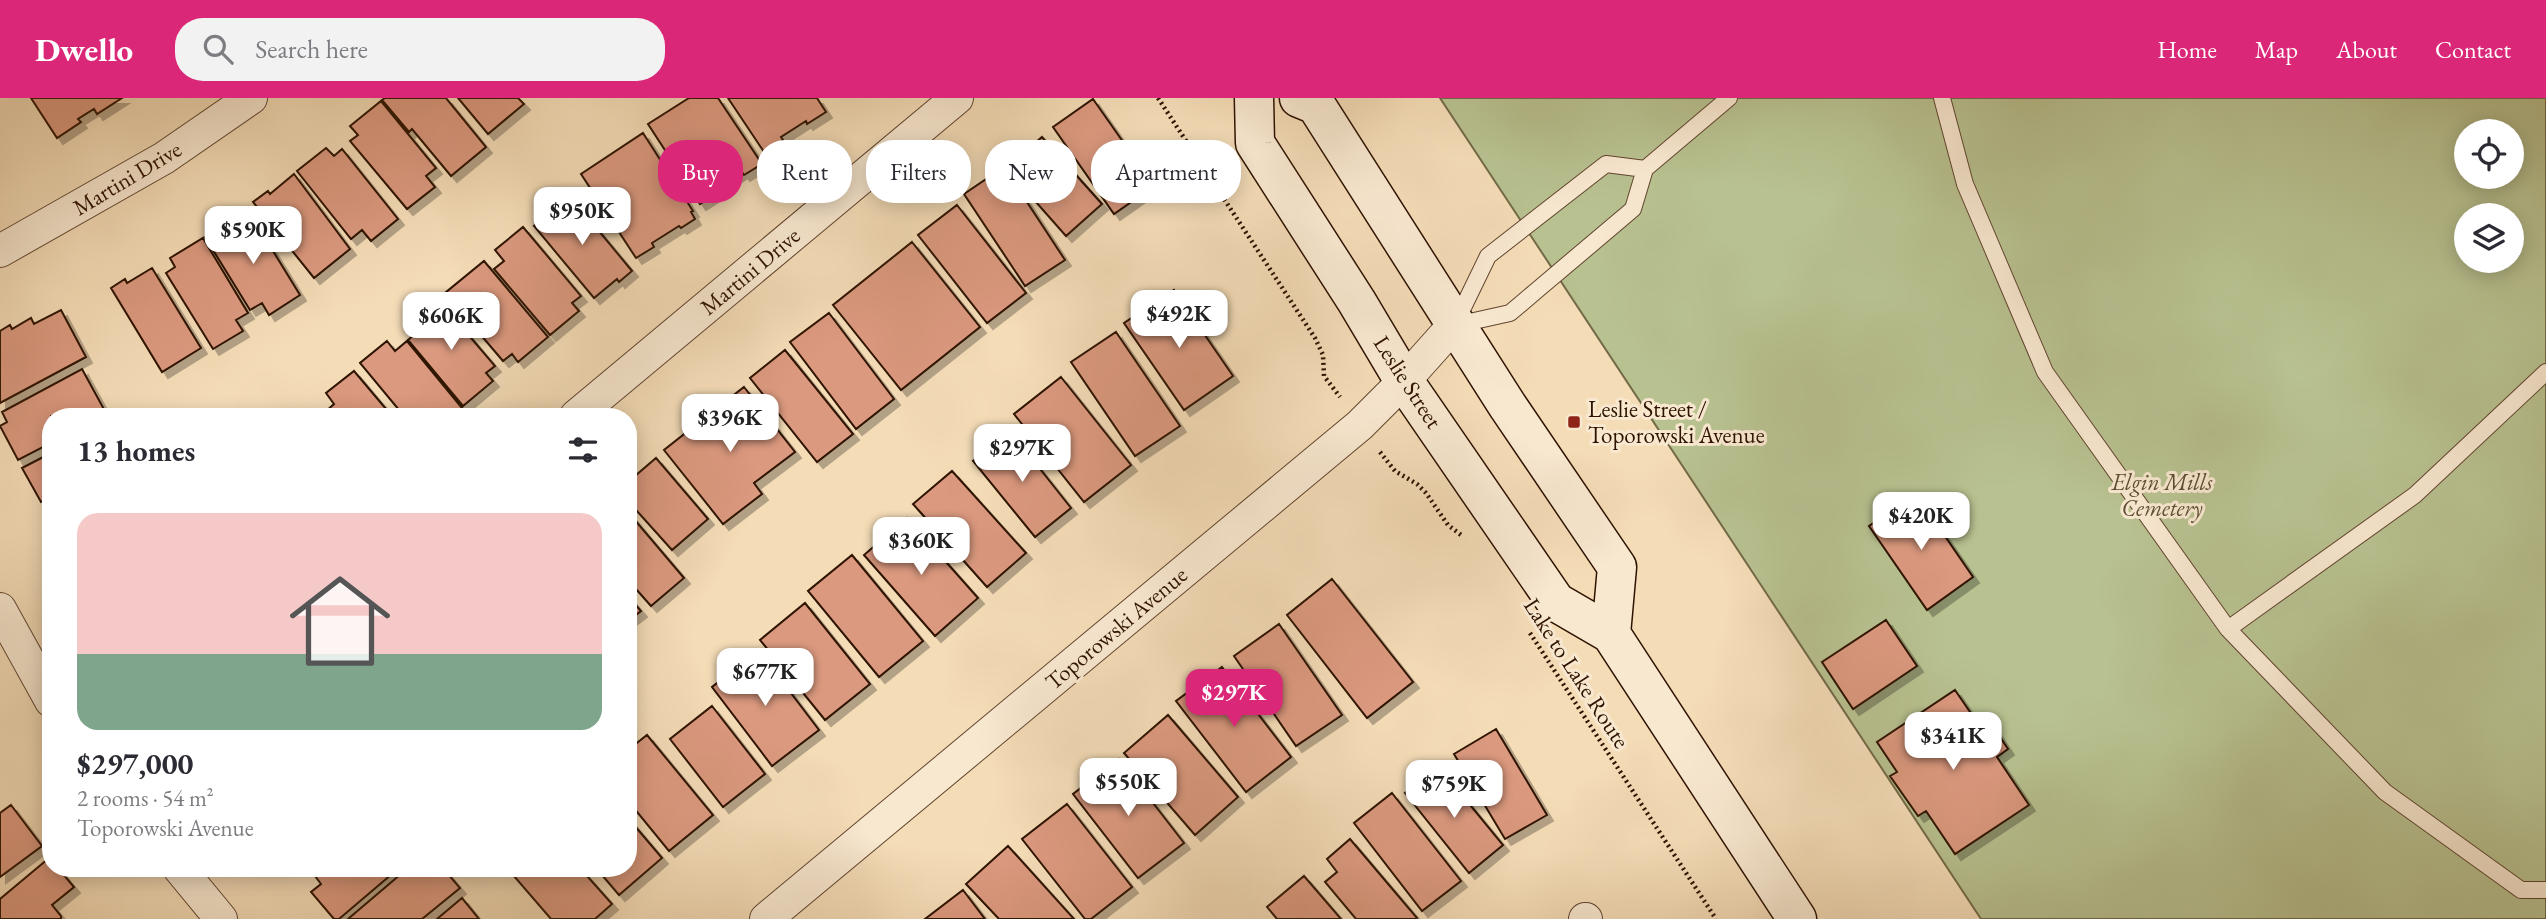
<!DOCTYPE html>
<meta charset="utf-8">
<style>
body{margin:0;font-family:"EB Garamond",serif;background:#f2f2f3;color:#2b2b33;height:100vh;display:flex;flex-direction:column;font-size:26px;white-space:nowrap}
*{box-sizing:border-box;margin:0}
p{font-size:23px;color:#7c7c81}
.icon{flex:none;width:38px;height:38px;fill:none;stroke:currentColor;stroke-width:2;stroke-linecap:round;stroke-linejoin:round}
.map{position:relative;flex:1;overflow:hidden}
.details{position:absolute;left:42px;top:310px;width:595px;height:469px;display:flex;flex-direction:column;background:#fff;border-radius:28px;box-shadow:0 4px 18px #0003}
.details>*{flex:none}
.top-card{position:absolute;left:658px;top:42px;width:665px;height:63px;display:flex;gap:14px}
.controls{position:absolute;left:2454px;top:21px;display:grid;gap:14px}
.controls a{display:grid;place-items:center;width:70px;height:70px;border-radius:50%;background:#fff;box-shadow:0 4px 18px #0003;font-size:35px}
.price{position:absolute;translate:-50% -60px;padding:0 16px;border-radius:14px;background:#fff;color:#222;font-size:23px;line-height:46px;filter:drop-shadow(0 2px 4px #0008)}
.price::after{content:'';position:absolute;left:50%;top:42px;width:21px;height:16px;margin-left:-10px;background:inherit;clip-path:polygon(0 0,100% 0,50% 100%)}
.price.selected{background:#db2777;color:#fff}
ul{padding:0;list-style:none}
li{display:grid;align-content:center;gap:14px;height:371px;padding:0 35px}
li+li{border-top:2px solid #e1e1e2}
li span{display:grid;place-items:center;height:217px;border-radius:21px;color:#555}
li>.icon{margin-inline-start:auto}
span .icon{width:126px;height:126px;fill:#fffc;stroke-width:1}
li b{font-size:30px}
h2{display:flex;justify-content:space-between;align-items:center;height:84px;padding:0 35px;font-size:30px}
.chip{padding:0 24px;border-radius:28px;background:#fff;box-shadow:0 4px 18px #0003;font-size:24px;line-height:63px}
.chip.selected{background:#db2777;color:#fff}
header{display:flex;align-items:center;gap:42px;box-sizing:border-box;height:98px;padding:0 35px;background:#db2777;color:#fff}
header strong{font-size:33px}
nav{display:flex;gap:38px;margin-inline-start:auto;font-size:24px}
.search{width:490px;height:63px;background:#f2f2f3;display:flex;align-items:center;gap:18px;box-sizing:border-box;padding:0 24px;border-radius:28px;color:#7c7c81;font-size:26px}
.map>svg:first-child{display:block}
.green{fill:#b8c190;stroke:#736a48;stroke-width:2;fill-rule:evenodd}
.building{fill:#db997f;stroke:#2e1200;stroke-width:2;filter:url(#shadow)}
.lines{fill:none;stroke-linecap:round;stroke-linejoin:round}
.service-casing{stroke:#60442e;stroke-width:18}
.minor-casing{stroke:#60442e;stroke-width:34}
.secondary-casing{stroke:#2e1200;stroke-width:41}
.path{stroke:#2e1200;stroke-width:4.5;stroke-dasharray:2 3.5;stroke-linecap:butt}
.service{stroke:#f8e8d0;stroke-width:16}
.minor{stroke:#f8e8d0;stroke-width:32}
.secondary{stroke:#f8e8d0;stroke-width:38}
.poi-dot{fill:#8f2418;stroke:#f8e8d0;stroke-width:2.5}
.labels{text-anchor:middle;stroke-width:6;stroke-linejoin:round;paint-order:stroke}
.street-label{font-size:23px;fill:#2e1200;stroke:#f8e8d0}
.poi-label{font-size:23px;fill:#2e1200;stroke:#f8e8d0;text-anchor:start}
.park-label{font-size:23px;font-style:italic;fill:#5e4f32;stroke:#f8e8d0}
</style>
<header>
<strong>Dwello</strong>
<div class="search"><svg class="icon" aria-label="search" viewBox="0 0 24 24"><circle cx="10" cy="10" r="6"/><path d="M15 15l6 6"/></svg>Search here</div>
<nav><a>Home</a><a>Map</a><a>About</a><a>Contact</a></nav>
</header>
<div class="map">
<svg width="2546" height="821" viewBox="0 0 2546 821">
<defs>
<filter id="shadow"><feDropShadow dx="6" dy="6" stdDeviation="0" flood-color="#0004"/></filter>
</defs>
<rect width="100%" height="100%" fill="#f4dcb7"/>
<filter id="stains"><feTurbulence type="fractalNoise" baseFrequency=".00286" numOctaves="4"/><feColorMatrix values="0 0 0 0 .2 0 0 0 0 .09 0 0 0 0 .02 0 0 0 .5 -.17"/></filter>
<radialGradient id="worn" r=".72"><stop offset=".6" stop-color="#630" stop-opacity="0"/><stop offset="1" stop-color="#630" stop-opacity=".3"/></radialGradient>
<path class="green" d="M 1440,0 L 2546,0 L 2546,821 L 1981,821 ZM 2466,33 L 2511,33 L 2511,79 L 2466,79 ZM 2466,117 L 2511,117 L 2511,163 L 2466,163 Z"/>
<path class="building" d="M 31,0 L 122,0 L 97,16 L 94,11 L 78,21 L 81,24 L 57,40 Z
M 385,0 L 446,0 L 486,49 L 451,78 L 412,31 L 409,34 L 382,2 Z
M 458,0 L 518,0 L 524,6 L 488,36 Z
M 689,0 L 718,0 L 762,66 L 744,77 L 742,74 L 715,92 L 717,95 L 700,106 L 648,26 Z
M 728,0 L 817,0 L 826,14 L 807,26 L 806,23 L 781,39 L 783,42 L 764,54 Z
M 1093,1 L 1154,88 L 1114,116 L 1053,29 Z
M 381,3 L 436,70 L 426,78 L 435,89 L 407,111 L 350,43 L 358,37 L 350,28 Z
M 643,35 L 693,113 L 691,114 L 695,121 L 681,130 L 679,128 L 652,145 L 654,149 L 636,160 L 581,76 Z
M 1042,39 L 1102,106 L 1066,138 L 1006,70 Z
M 326,50 L 334,58 L 342,51 L 398,121 L 371,143 L 362,132 L 351,141 L 297,73 Z
M 1004,69 L 1065,162 L 1025,188 L 964,96 Z
M 294,76 L 350,151 L 314,180 L 253,104 L 268,93 L 270,96 Z
M 570,98 L 632,173 L 619,184 L 617,181 L 594,200 L 534,128 Z
M 957,107 L 1026,195 L 987,225 L 918,137 Z
M 238,119 L 244,128 L 254,122 L 300,197 L 269,217 L 262,205 L 250,212 L 205,139 Z
M 523,129 L 581,198 L 572,205 L 579,213 L 550,237 L 494,171 L 504,163 L 495,152 Z
M 203,140 L 248,215 L 236,222 L 243,233 L 213,251 L 166,175 L 175,169 L 170,160 Z
M 912,144 L 980,229 L 901,292 L 833,207 Z
M 484,163 L 548,239 L 518,264 L 512,256 L 503,263 L 445,195 Z
M 152,170 L 201,250 L 162,274 L 111,190 L 125,181 L 127,185 Z
M 1174,192 L 1233,278 L 1184,312 L 1124,225 Z
M 437,200 L 495,268 L 486,275 L 493,283 L 463,308 L 408,242 L 419,233 L 410,223 Z
M 61,212 L 86,259 L 0,305 L 0,233 L 10,227 L 12,231 L 31,220 L 34,226 Z
M 829,215 L 894,301 L 856,331 L 790,244 Z
M 1116,234 L 1180,328 L 1135,358 L 1071,264 Z
M 387,243 L 395,253 L 407,243 L 462,310 L 451,318 L 404,318 L 360,265 Z
M 785,252 L 853,336 L 817,364 L 750,280 Z
M 82,271 L 106,315 L 100,318 L 51,318 L 51,345 L 18,362 L 0,328 L 7,324 L 2,314 Z
M 354,273 L 392,318 L 327,318 L 324,315 L 334,306 L 326,295 Z
M 1061,279 L 1131,367 L 1084,404 L 1014,316 Z
M 744,289 L 795,354 L 754,385 L 762,396 L 723,426 L 664,352 Z
M 1010,333 L 1071,410 L 1035,439 L 973,363 Z
M 51,355 L 51,406 L 48,400 L 41,404 L 22,370 Z
M 656,360 L 708,421 L 672,452 L 628,403 L 628,384 Z
M 952,373 L 1026,455 L 987,489 L 913,406 Z
M 1916,396 L 1973,479 L 1927,512 L 1869,428 Z
M 628,414 L 684,480 L 651,508 L 628,482 Z
M 907,420 L 978,500 L 935,538 L 864,457 Z
M 852,457 L 923,543 L 879,579 L 808,493 Z
M 1332,481 L 1413,584 L 1367,620 L 1287,517 Z
M 628,498 L 641,513 L 628,523 Z
M 805,505 L 870,586 L 825,622 L 760,542 Z
M 1886,522 L 1917,568 L 1853,611 L 1822,564 Z
M 1279,526 L 1342,617 L 1296,648 L 1234,558 Z
M 759,553 L 819,632 L 772,668 L 712,589 Z
M 1222,569 L 1291,659 L 1246,694 L 1176,603 Z
M 1955,592 L 1979,627 L 1988,621 L 2008,651 L 1997,659 L 2029,707 L 1955,756 L 1926,713 L 1918,718 L 1890,678 L 1897,674 L 1877,644 Z
M 712,608 L 765,676 L 723,709 L 670,641 Z
M 1168,617 L 1238,699 L 1195,737 L 1124,655 Z
M 1496,631 L 1547,717 L 1505,741 L 1454,656 Z
M 647,637 L 713,717 L 669,753 L 628,703 L 628,652 Z
M 1119,661 L 1184,745 L 1138,780 L 1073,696 Z
M 1439,669 L 1503,747 L 1469,775 L 1405,695 Z
M 1392,695 L 1461,783 L 1422,813 L 1354,725 Z
M 1067,706 L 1132,789 L 1091,821 L 1085,821 L 1022,741 Z
M 11,707 L 42,748 L 0,779 L 0,715 Z
M 628,720 L 662,760 L 619,797 L 596,770 L 628,770 Z
M 1350,741 L 1417,820 L 1416,821 L 1356,821 L 1325,784 L 1337,774 L 1327,761 Z
M 1008,748 L 1074,821 L 999,821 L 966,786 Z
M 49,760 L 51,770 L 58,770 L 74,789 L 52,807 L 61,818 L 61,821 L 0,821 L 0,801 Z
M 325,770 L 399,770 L 339,821 L 334,821 L 311,794 L 321,786 L 315,778 Z
M 408,770 L 430,770 L 434,775 L 443,770 L 460,790 L 422,821 L 348,821 Z
M 507,770 L 580,770 L 612,806 L 595,821 L 551,821 Z
M 1304,778 L 1341,821 L 1277,821 L 1267,809 Z
M 963,792 L 985,821 L 925,821 Z
M 462,800 L 479,821 L 437,821 Z"/>
<g class="lines">
<g class="service-casing">
<path id="service" d="M 1942,0 L 1965,86 L 2045,274 L 2228,531 L 2415,397 L 2546,274
M 1457,222 L 1488,158 L 1606,66 L 1645,71
M 1456,227 L 1510,215 L 1536,193 L 1633,111 L 1645,71 L 1729,0
M 2228,531 L 2385,694 L 2521,792 L 2546,792"/>
</g>
<g class="minor-casing">
<path id="minor" d="M 0,153 L 164,60 L 251,0
M 576,318 L 957,0
M 0,511 L 51,603
M 179,770 L 221,821
M 766,821 L 1360,327 L 1404,283 L 1454,227
M 1585,821 L 1586,821"/>
</g>
<g class="secondary-casing">
<path id="secondary" d="M 1254,0 L 1255,45 L 1357,204 L 1404,283 L 1556,504 L 1611,536 L 1797,821
M 1299,0 L 1316,7 L 1507,307 L 1617,469 L 1611,536"/>
</g>
<path class="path" d="M 1158,0 L 1315,240 L 1323,257 L 1324,278 L 1340,299
M 1380,354 L 1395,373 L 1417,386 L 1426,395 L 1448,427 L 1461,437
M 1530,535 L 1716,821"/>
<use href="#service" class="service"/>
<use href="#minor" class="minor"/>
<use href="#secondary" class="secondary"/>
</g>
<rect class="poi-dot" x="1567" y="317" width="14" height="14" rx="3.5"/>
<g class="labels">
<g class="street-label">
<text transform="translate(127 80) rotate(-31)" y="8">Martini Drive</text>
<text transform="translate(750 173) rotate(-40)" y="8">Martini Drive</text>
<text transform="translate(1408 284) rotate(57)" y="8">Leslie Street</text>
<text transform="translate(1116 530) rotate(-40)" y="8">Toporowski Avenue</text>
<text transform="translate(1577 575) rotate(57)" y="8">Lake to Lake Route</text>
</g>
<g class="poi-label">
<text x="1588" y="319">Leslie Street /<tspan x="1588" dy="26">Toporowski Avenue</tspan></text>
</g>
<g class="park-label">
<text x="2162" y="392">Elgin Mills<tspan x="2162" dy="26">Cemetery</tspan></text>
</g>
</g>
<rect width="100%" height="100%" filter="url(#stains)"/>
<rect width="100%" height="100%" fill="url(#worn)"/>
</svg>
<div class="controls">
<a><svg class="icon" aria-label="locate" viewBox="0 0 24 24"><circle cx="12" cy="12" r="6"/><path d="M12 2v4M12 18v4M2 12h4M18 12h4"/></svg></a>
<a><svg class="icon" aria-label="layers" viewBox="0 0 24 24"><path d="M12 4l9 5-9 5-9-5zM3 14l9 5 9-5"/></svg></a>
</div>
<b class="price" style="left:582px;top:149px">$950K</b>
<b class="price" style="left:253px;top:168px">$590K</b>
<b class="price" style="left:1179px;top:252px">$492K</b>
<b class="price" style="left:451px;top:254px">$606K</b>
<b class="price" style="left:730px;top:356px">$396K</b>
<b class="price" style="left:1022px;top:386px">$297K</b>
<b class="price" style="left:1921px;top:454px">$420K</b>
<b class="price" style="left:921px;top:479px">$360K</b>
<b class="price" style="left:765px;top:610px">$677K</b>
<b class="price selected" style="left:1234px;top:631px">$297K</b>
<b class="price" style="left:1953px;top:674px">$341K</b>
<b class="price" style="left:1128px;top:720px">$550K</b>
<b class="price" style="left:1454px;top:722px">$759K</b>
<div class="top-card">
<a class="chip selected">Buy</a>
<a class="chip">Rent</a>
<a class="chip">Filters</a>
<a class="chip">New</a>
<a class="chip">Apartment</a>
</div>
<section class="details">
<h2>13 homes<svg class="icon" aria-label="filters" viewBox="0 0 24 24"><path d="M4 7h16M4 17h16"/><circle cx="9" cy="7" r="2"/><circle cx="15" cy="17" r="2"/></svg></h2>
<ul>
<li><span style="background:linear-gradient(#f6c9c9 65%,#7fa58c 0)"><svg class="icon" aria-label="home" viewBox="0 0 24 24"><path d="M3 11l9-7 9 7M6 9v11h12V9"/></svg></span><div><b>$297,000</b><p>2 rooms · 54 m²</p><p>Toporowski Avenue</p></div></li>
</ul>
</section>
</div>
